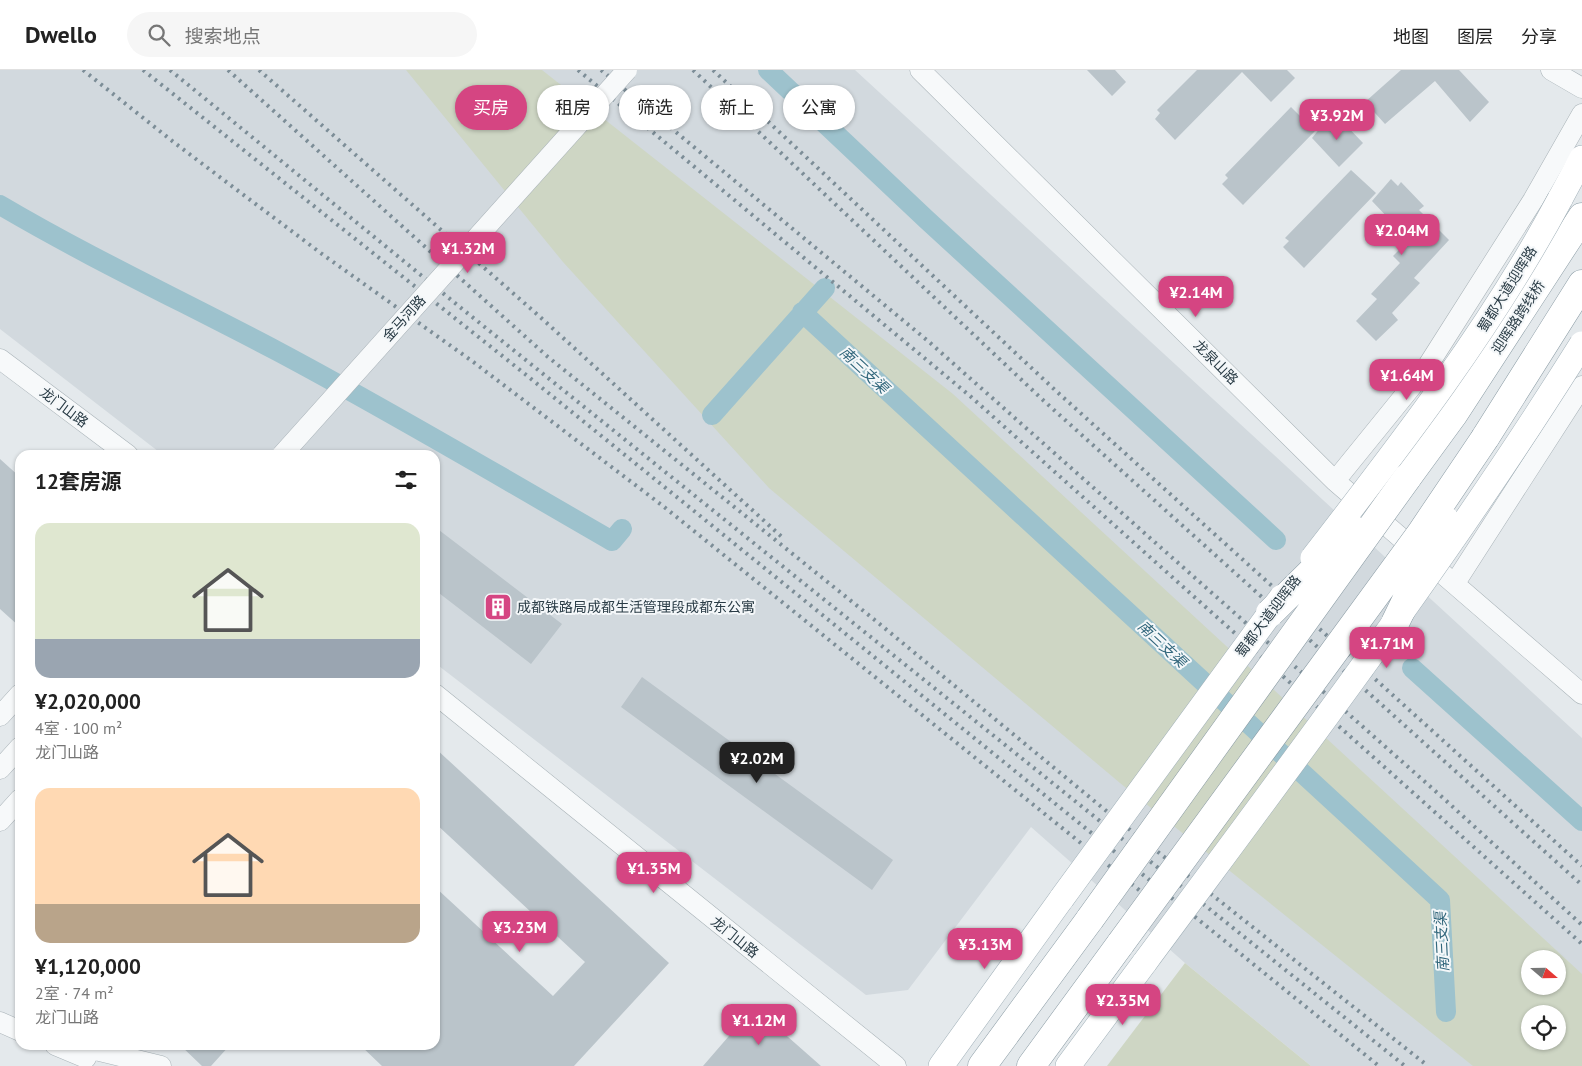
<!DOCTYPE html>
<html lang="zh">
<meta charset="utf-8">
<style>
body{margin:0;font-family:"PT Sans","Noto Sans SC",sans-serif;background:#f6f6f6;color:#222;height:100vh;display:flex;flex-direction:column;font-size:19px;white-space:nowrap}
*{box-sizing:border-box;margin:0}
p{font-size:16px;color:#767676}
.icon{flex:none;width:28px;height:28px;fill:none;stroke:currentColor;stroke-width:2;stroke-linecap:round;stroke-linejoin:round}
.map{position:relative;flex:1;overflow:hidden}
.drawer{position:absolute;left:15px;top:380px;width:425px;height:600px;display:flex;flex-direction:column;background:#fff;border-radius:15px;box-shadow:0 1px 4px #0004}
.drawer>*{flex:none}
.top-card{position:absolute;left:455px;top:15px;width:475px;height:45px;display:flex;gap:10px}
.needle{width:32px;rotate:110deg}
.controls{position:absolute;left:1521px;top:880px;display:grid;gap:10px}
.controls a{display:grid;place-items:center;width:45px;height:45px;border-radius:50%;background:#fff;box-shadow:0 1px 4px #0004;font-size:25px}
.price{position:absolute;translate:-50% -42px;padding:0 11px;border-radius:10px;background:#d54582;color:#fff;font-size:16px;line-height:32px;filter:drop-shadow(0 1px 2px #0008)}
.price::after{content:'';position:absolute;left:50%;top:30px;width:15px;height:11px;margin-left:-8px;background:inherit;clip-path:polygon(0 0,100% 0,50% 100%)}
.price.active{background:#222;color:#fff}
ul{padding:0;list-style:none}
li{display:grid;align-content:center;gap:10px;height:265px;padding:0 20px}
li span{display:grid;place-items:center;height:155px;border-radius:15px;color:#555}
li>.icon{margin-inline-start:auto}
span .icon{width:90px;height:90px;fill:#fffc;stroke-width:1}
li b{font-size:21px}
h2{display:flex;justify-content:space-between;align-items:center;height:60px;padding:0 20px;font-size:21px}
.tag{padding:0 18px;border-radius:22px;background:#fff;box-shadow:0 1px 4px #0004;font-size:18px;line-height:45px}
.tag.active{background:#d54582;color:#fff}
header{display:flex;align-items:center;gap:30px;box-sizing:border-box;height:70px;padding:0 25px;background:#fff;border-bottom:1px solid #e0e0e0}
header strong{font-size:24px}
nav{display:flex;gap:28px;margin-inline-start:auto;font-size:18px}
.search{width:350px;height:45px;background:#f6f6f6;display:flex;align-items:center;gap:12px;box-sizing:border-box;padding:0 18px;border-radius:28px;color:#767676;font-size:19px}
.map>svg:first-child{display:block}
.built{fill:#d2d9de;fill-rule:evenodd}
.green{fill:#ced6c4;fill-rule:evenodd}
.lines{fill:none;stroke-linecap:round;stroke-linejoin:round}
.canal{stroke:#9dc2cd;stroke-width:20}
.building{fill:#bac4ca}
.minor-casing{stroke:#a8b2b7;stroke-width:21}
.major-casing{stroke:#a2b1b9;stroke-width:26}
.highway-casing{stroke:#8a9ba4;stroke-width:29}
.minor{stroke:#f7f9fa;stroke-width:20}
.major{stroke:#fff;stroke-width:25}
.highway{stroke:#fff;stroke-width:28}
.rail{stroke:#7c8d97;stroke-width:4;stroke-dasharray:2.5 5;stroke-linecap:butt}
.minor-bridge-casing{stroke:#a8b2b7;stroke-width:21;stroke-linecap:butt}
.major-bridge-casing{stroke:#a2b1b9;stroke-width:26;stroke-linecap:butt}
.highway-bridge-casing{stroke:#8a9ba4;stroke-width:29;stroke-linecap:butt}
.minor-bridge{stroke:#f7f9fa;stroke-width:20}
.major-bridge{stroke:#fff;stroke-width:25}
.highway-bridge{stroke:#fff;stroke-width:28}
.labels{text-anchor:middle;stroke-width:4;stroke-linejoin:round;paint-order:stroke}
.street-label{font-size:14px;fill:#2a3c46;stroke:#f4f7f9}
.poi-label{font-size:14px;fill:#2a3c46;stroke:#f4f7f9;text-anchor:start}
.water-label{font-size:15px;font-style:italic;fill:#32677c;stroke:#f4f7f9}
</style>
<header>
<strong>Dwello</strong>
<div class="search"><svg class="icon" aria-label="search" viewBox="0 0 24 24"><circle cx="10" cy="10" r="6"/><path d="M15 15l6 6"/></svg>搜索地点</div>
<nav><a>地图</a><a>图层</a><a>分享</a></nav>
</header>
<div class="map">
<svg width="1582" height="996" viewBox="0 0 1582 996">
<rect width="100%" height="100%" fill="#e4e9ec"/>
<path class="built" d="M 0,0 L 855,0 L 1582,668 L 1582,996 L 1311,996 L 1185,893 L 1031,757 L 908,920 L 866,925 L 435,593 L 435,385 L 163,385 L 0,259 ZM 1530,889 L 1558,889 L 1558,916 L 1530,916 ZM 1530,944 L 1558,944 L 1558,971 L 1530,971 Z"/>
<path class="green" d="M 406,0 L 542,0 L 953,324 L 1582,904 L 1582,996 L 1473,996 L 1120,713 L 769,418 L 563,192 ZM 1530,889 L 1558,889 L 1558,916 L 1530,916 ZM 1530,944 L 1558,944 L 1558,971 L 1530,971 Z
M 1185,893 L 1311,996 L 1107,996 Z"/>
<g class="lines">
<path class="canal" d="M 768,0 L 927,150 L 1276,470
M 0,135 C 90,188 184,232 277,281 C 390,341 501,407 612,471 L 622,459
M 802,242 L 1440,830 L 1446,942
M 712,345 L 825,218
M 1412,598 L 1582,751"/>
</g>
<path class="building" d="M 1087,0 L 1115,0 L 1126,12 L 1112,26 Z
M 1197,0 L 1287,0 L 1295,8 L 1271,32 L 1242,2 L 1175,70 L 1155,49 L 1160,43 L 1157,40 Z
M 1401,0 L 1459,0 L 1489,32 L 1470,52 L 1435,11 L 1385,54 L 1365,32 Z
M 1291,37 L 1315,61 L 1243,135 L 1222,114 L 1228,108 L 1225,105 Z
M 1330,46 L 1338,53 L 1341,50 L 1363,73 L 1339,97 L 1312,68 Z
M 1351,100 L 1376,123 L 1304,198 L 1283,177 L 1289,171 L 1285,168 Z
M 1391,109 L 1398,116 L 1401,112 L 1424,136 L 1419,140 L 1449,170 L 1414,208 L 1420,213 L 1392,243 L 1398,250 L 1376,271 L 1356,251 L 1377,229 L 1371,224 L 1400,193 L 1393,186 L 1409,170 L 1372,131 Z
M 0,389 L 20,407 L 20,557 L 0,539 Z
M 435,457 L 562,554 L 531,594 L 435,520 Z
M 642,607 L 893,790 L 872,820 L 621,637 Z
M 435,678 L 669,893 L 574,996 L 382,996 L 360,975 L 435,975 L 435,817 L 553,926 L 585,892 L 435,753 Z
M 754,937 L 821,996 L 703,996 Z
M 180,975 L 230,975 L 211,996 L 202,996 Z"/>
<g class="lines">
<g class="minor-casing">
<path id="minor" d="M 920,0 L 1335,411 L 1582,624
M 1551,0 L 1582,18
M 0,289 L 128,385
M 1335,411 L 1425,300 L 1533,130 L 1582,44
M 1455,513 L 1582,316
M 435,624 L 896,996
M 0,646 L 20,624
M 0,699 L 20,677
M 0,751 L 20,729
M 0,952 L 20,961
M 55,975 L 86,988
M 75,975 L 161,996"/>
</g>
<g class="major-casing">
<path id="major" d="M 1560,129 L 1582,88
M 941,996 L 1062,828
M 1068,996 L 1145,892"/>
</g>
<g class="highway-casing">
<path id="highway" d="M 1485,368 L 1582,214
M 1407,408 L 1453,345 L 1582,147
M 982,996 L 1090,849
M 1031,996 L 1121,873"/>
</g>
<use href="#minor" class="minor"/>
<use href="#major" class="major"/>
<use href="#highway" class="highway"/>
<path class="rail" d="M 83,0 L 176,74 L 322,184 L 472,291 L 663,436 L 1175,849
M 143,0 L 525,304 L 1379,996
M 170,0 L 466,242 L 1405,996
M 228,0 L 548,287 L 876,551 L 1110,744 L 1428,996
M 259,0 L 539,246 L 783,468
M 578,0 L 970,326 L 1582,874
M 601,0 L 928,271 L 1442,727 L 1582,855
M 693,0 L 1044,331 L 1582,815
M 713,0 L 1055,320 L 1582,796"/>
<g class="minor-bridge-casing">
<path id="minor-bridge" d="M 282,385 L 627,0"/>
</g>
<g class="major-bridge-casing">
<path id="major-bridge" d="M 1313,488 C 1402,373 1491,258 1560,129
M 1062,828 L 1282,527
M 1145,892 C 1295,689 1448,488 1582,274"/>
</g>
<g class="highway-bridge-casing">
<path id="highway-bridge" d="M 1270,543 L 1354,460
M 1395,553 L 1445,450
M 1090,849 L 1407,408
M 1121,873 L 1421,463 L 1485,368"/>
</g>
<use href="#minor-bridge" class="minor-bridge"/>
<use href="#major-bridge" class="major-bridge"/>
<use href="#highway-bridge" class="highway-bridge"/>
</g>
<defs>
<g id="building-square" transform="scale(1.4375)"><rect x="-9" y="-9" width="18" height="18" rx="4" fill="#d54582" stroke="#f4f7f9"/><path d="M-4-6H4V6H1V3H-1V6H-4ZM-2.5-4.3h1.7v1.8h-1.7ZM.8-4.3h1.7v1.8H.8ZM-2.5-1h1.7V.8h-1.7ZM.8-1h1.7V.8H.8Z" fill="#fff"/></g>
</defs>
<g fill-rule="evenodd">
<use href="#building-square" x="498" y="537"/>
</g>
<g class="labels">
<g class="street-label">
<text transform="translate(1507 219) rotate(-58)" y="5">蜀都大道迎晖路</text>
<text transform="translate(1518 247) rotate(-57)" y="5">迎晖路跨线桥</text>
<text transform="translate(404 248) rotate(-48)" y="5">金马河路</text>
<text transform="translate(1216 292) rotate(45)" y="5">龙泉山路</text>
<text transform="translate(64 337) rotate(37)" y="5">龙门山路</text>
<text transform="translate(1268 546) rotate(-53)" y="5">蜀都大道迎晖路</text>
<text transform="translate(735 867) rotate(39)" y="5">龙门山路</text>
</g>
<g class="poi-label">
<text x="517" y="542">成都铁路局成都生活管理段成都东公寓</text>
</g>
<g class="water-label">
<text transform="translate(864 300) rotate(43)" y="5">南三支渠</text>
<text transform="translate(1162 574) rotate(43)" y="5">南三支渠</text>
<text transform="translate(1442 872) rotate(-93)" y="5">南三支渠</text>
</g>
</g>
</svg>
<div class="controls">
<a><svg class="needle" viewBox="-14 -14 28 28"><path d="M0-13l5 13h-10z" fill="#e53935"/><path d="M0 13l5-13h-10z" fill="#767676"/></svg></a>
<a><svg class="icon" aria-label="locate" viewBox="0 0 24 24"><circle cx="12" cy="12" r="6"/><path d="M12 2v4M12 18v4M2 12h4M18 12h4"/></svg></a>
</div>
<b class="price" style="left:1337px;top:71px">¥3.92M</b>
<b class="price" style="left:1402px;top:186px">¥2.04M</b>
<b class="price" style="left:468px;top:204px">¥1.32M</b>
<b class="price" style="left:1196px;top:248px">¥2.14M</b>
<b class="price" style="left:1407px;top:331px">¥1.64M</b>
<b class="price" style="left:1387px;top:599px">¥1.71M</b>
<b class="price active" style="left:757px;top:714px">¥2.02M</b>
<b class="price" style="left:654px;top:824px">¥1.35M</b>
<b class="price" style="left:520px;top:883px">¥3.23M</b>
<b class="price" style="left:985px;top:900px">¥3.13M</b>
<b class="price" style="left:1123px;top:956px">¥2.35M</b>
<b class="price" style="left:759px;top:976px">¥1.12M</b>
<div class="top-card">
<a class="tag active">买房</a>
<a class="tag">租房</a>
<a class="tag">筛选</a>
<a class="tag">新上</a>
<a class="tag">公寓</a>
</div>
<section class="drawer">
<h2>12套房源<svg class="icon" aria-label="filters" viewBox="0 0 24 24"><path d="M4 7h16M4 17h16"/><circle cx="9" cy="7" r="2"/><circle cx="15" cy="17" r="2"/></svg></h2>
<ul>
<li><span style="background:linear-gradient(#dfe7d0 75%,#9aa5b1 0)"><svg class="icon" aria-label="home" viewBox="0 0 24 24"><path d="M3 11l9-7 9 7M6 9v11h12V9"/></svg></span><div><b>¥2,020,000</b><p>4室 · 100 m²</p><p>龙门山路</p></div></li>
<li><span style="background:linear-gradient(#ffd9b3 75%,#b9a48a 0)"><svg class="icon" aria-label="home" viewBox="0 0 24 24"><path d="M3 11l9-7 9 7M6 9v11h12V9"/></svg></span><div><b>¥1,120,000</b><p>2室 · 74 m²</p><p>龙门山路</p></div></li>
</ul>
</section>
</div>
